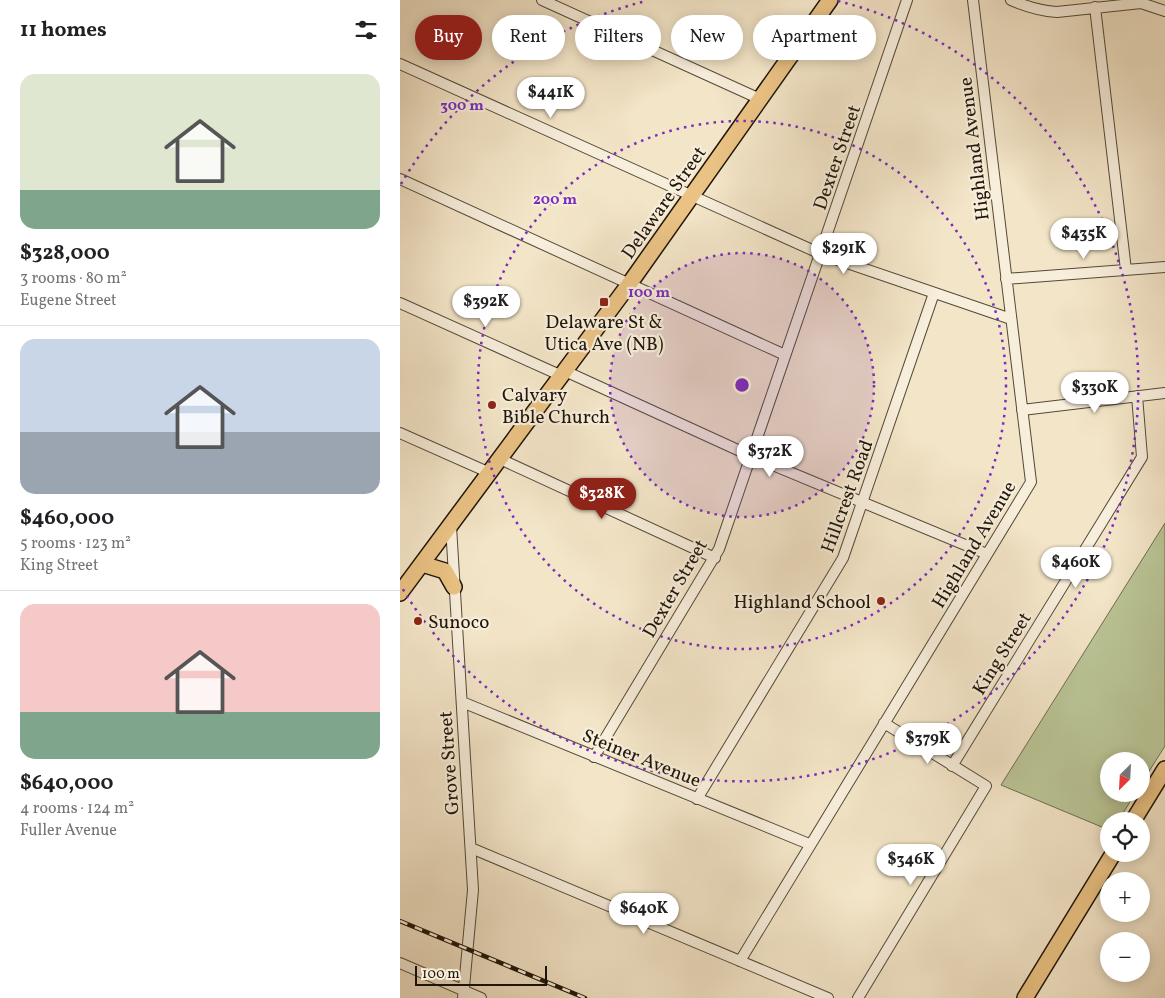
<!DOCTYPE html>
<meta charset="utf-8">
<style>
body{margin:0;font-family:Vollkorn,serif;background:#f2f2f2;color:#202124;height:100vh;display:flex;flex-direction:column;font-size:19px;white-space:nowrap}
*{box-sizing:border-box;margin:0}
p{font-size:16px;color:#757577}
.icon{flex:none;width:28px;height:28px;fill:none;stroke:currentColor;stroke-width:2;stroke-linecap:round;stroke-linejoin:round}
.map{position:relative;flex:1;overflow:hidden}
.side{display:flex;flex-direction:column;background:#fff;width:400px}
.side>*{flex:none}
.top-card{position:absolute;left:15px;top:15px;width:475px;height:45px;display:flex;gap:10px}
.needle{width:32px;rotate:204deg}
.fabs{position:absolute;left:700px;top:752px;display:grid;gap:10px}
.fabs a{display:grid;place-items:center;width:50px;height:50px;border-radius:50%;background:#fff;box-shadow:0 2px 12px #0003;font-size:25px}
.scale{position:absolute;left:15px;bottom:12px;width:132px;box-sizing:border-box;padding-left:5px;border:2px solid #1f1509;border-top:0;font-size:14px;line-height:18px;white-space:nowrap;color:#1f1509;-webkit-text-stroke:4px #f7eedb;paint-order:stroke}
.price{position:absolute;translate:-50% -42px;padding:0 11px;border-radius:18px;background:#fff;color:#222;font-size:16px;line-height:32px;filter:drop-shadow(0 1px 2px #0008)}
.price::after{content:'';position:absolute;left:50%;top:30px;width:15px;height:11px;margin-left:-8px;background:inherit;clip-path:polygon(0 0,100% 0,50% 100%)}
.price.selected{background:#8f2418;color:#fff}
ul{padding:0;list-style:none}
li{display:grid;align-content:center;gap:10px;height:265px;padding:0 20px}
li+li{border-top:1px solid #e0e0e0}
li span{display:grid;place-items:center;height:155px;border-radius:15px;color:#555}
li>.icon{margin-inline-start:auto}
span .icon{width:90px;height:90px;fill:#fffc;stroke-width:1}
li b{font-size:21px}
h2{display:flex;justify-content:space-between;align-items:center;height:60px;padding:0 20px;font-size:21px}
.tag{padding:0 18px;border-radius:22px;background:#fff;box-shadow:0 2px 12px #0003;font-size:18px;line-height:45px}
.tag.selected{background:#8f2418;color:#fff}
main{display:flex;flex:1;min-height:0}
.map>svg:first-child{display:block}
.green{fill:#bac596;stroke:#6c6d50}
.lines{fill:none;stroke-linecap:round;stroke-linejoin:round}
.minor-casing{stroke:#544939;stroke-width:12}
.primary-casing{stroke:#1f1509;stroke-width:18}
.minor{stroke:#f7eedb;stroke-width:10}
.primary{stroke:#eac284;stroke-width:15}
.rail-casing{stroke:#1f1509;stroke-width:4.5}
.rail{stroke:#f7eedb;stroke-width:2.5;stroke-dasharray:8;stroke-linecap:butt}
.ring{fill:none;stroke:#7b2cbf;stroke-width:2.5;stroke-dasharray:2.5 5}
.poi-dot{fill:#8f2418;stroke:#f7eedb;stroke-width:2}
.labels{text-anchor:middle;stroke-width:4.5;stroke-linejoin:round;paint-order:stroke}
.street-label{font-size:19px;fill:#1f1509;stroke:#f7eedb}
.poi-label{font-size:19px;fill:#1f1509;stroke:#f7eedb;text-anchor:start}
.centre{fill:#7b2cbf;stroke:#f7eedb;stroke-width:2.5}
.ring-label{font-size:15px;text-anchor:middle;font-weight:bold;fill:#7b2cbf;stroke:#f7eedb;stroke-width:4.5;stroke-linejoin:round;paint-order:stroke}
</style>
<main>
<section class="side">
<h2>11 homes<svg class="icon" aria-label="filters" viewBox="0 0 24 24"><path d="M4 7h16M4 17h16"/><circle cx="9" cy="7" r="2"/><circle cx="15" cy="17" r="2"/></svg></h2>
<ul>
<li><span style="background:linear-gradient(#dfe7d0 75%,#7fa58c 0)"><svg class="icon" aria-label="home" viewBox="0 0 24 24"><path d="M3 11l9-7 9 7M6 9v11h12V9"/></svg></span><div><b>$328,000</b><p>3 rooms · 80 m²</p><p>Eugene Street</p></div></li>
<li><span style="background:linear-gradient(#c9d6e8 60%,#9aa5b1 0)"><svg class="icon" aria-label="home" viewBox="0 0 24 24"><path d="M3 11l9-7 9 7M6 9v11h12V9"/></svg></span><div><b>$460,000</b><p>5 rooms · 123 m²</p><p>King Street</p></div></li>
<li><span style="background:linear-gradient(#f6c9c9 70%,#7fa58c 0)"><svg class="icon" aria-label="home" viewBox="0 0 24 24"><path d="M3 11l9-7 9 7M6 9v11h12V9"/></svg></span><div><b>$640,000</b><p>4 rooms · 124 m²</p><p>Fuller Avenue</p></div></li>
</ul>
</section>
<div class="map">
<svg width="765" height="998" viewBox="0 0 765 998">
<rect width="100%" height="100%" fill="#f3e5c8"/>
<filter id="stains"><feTurbulence type="fractalNoise" baseFrequency=".004" numOctaves="4"/><feColorMatrix values="0 0 0 0 .2 0 0 0 0 .09 0 0 0 0 .02 0 0 0 .5 -.17"/></filter>
<radialGradient id="worn" r=".72"><stop offset=".6" stop-color="#630" stop-opacity="0"/><stop offset="1" stop-color="#630" stop-opacity=".3"/></radialGradient>
<path class="green" d="M 765,523 L 765,746 L 741,784 L 741,761 L 709,761 L 709,794 L 735,794 L 718,821 L 709,821 L 709,830 L 601,785 Z"/>
<g class="lines">
<g class="minor-casing">
<path id="minor" d="M 142,0 L 360,99
M 611,0 C 627,7 640,11 657,12 L 741,3 L 765,11
M 695,7 L 726,270
M 0,64 L 421,254 L 611,319
M 0,179 L 385,355
M 606,279 L 765,267
M 0,303 L 162,376
M 165,371 L 351,456 L 587,554
M 622,410 L 765,393
M 0,433 L 90,473
M 100,459 L 315,558
M 51,526 L 73,890 L 63,998
M 62,702 L 409,844
M 194,757 L 319,549 L 507,0
M 552,766 L 742,457 L 737,396
M 297,799 L 443,558 L 534,293
M 71,848 L 428,998
M 340,961 L 631,482 L 573,0
M 0,963 L 81,998
M 458,998 L 586,786 L 484,723"/>
</g>
<g class="primary-casing">
<path id="primary" d="M 22,564 L 45,571 L 54,587
M 0,593 L 230,283 L 430,0
M 733,821 L 765,769
M 625,998 L 713,854"/>
</g>
<use href="#minor" class="minor"/>
<use href="#primary" class="primary"/>
<g class="rail-casing">
<path id="rail" d="M 0,921 L 185,998"/>
</g>
<use href="#rail" class="rail"/>
</g>
<circle cx="342" cy="385" r="132" fill="#7b2cbf" fill-opacity=".12"/>
<g class="ring">
<circle cx="342" cy="385" r="132"/>
<circle cx="342" cy="385" r="264"/>
<path d="M1 184A396 396 0 0 1 246 1M438 1A396 396 0 1 1 1 586"/>
</g>
<g class="poi-dot">
<rect x="199" y="297" width="10" height="10" rx="2.5"/>
<circle cx="92" cy="405" r="5"/>
<circle cx="481" cy="601" r="5"/>
<circle cx="18" cy="621" r="5"/>
</g>
<g class="labels">
<g class="street-label">
<text transform="translate(573 149) rotate(-97)" y="7">Highland Avenue</text>
<text transform="translate(436 157) rotate(-71)" y="7">Dexter Street</text>
<text transform="translate(263 202) rotate(-55)" y="7">Delaware Street</text>
<text transform="translate(446 496) rotate(-70)" y="7">Hillcrest Road</text>
<text transform="translate(573 544) rotate(-59)" y="7">Highland Avenue</text>
<text transform="translate(274 588) rotate(-60)" y="7">Dexter Street</text>
<text transform="translate(601 653) rotate(-58)" y="7">King Street</text>
<text transform="translate(242 757) rotate(22)" y="7">Steiner Avenue</text>
<text transform="translate(48 763) rotate(-94)" y="7">Grove Street</text>
</g>
<g class="poi-label">
<text x="204" y="328" text-anchor="middle">Delaware St &amp;<tspan x="204" dy="22">Utica Ave (NB)</tspan></text>
<text x="102" y="401">Calvary<tspan x="102" dy="22">Bible Church</tspan></text>
<text x="471" y="608" text-anchor="end">Highland School</text>
<text x="28" y="628">Sunoco</text>
</g>
</g>
<circle cx="342" cy="385" r="8" class="centre"/>
<g class="ring-label">
<text x="62" y="110">300 m</text>
<text x="155" y="204">200 m</text>
<text x="249" y="297">100 m</text>
</g>
<rect width="100%" height="100%" filter="url(#stains)"/>
<rect width="100%" height="100%" fill="url(#worn)"/>
</svg>
<div class="fabs">
<a><svg class="needle" viewBox="-14 -14 28 28"><path d="M0-13l5 13h-10z" fill="#e53935"/><path d="M0 13l5-13h-10z" fill="#757577"/></svg></a>
<a><svg class="icon" aria-label="locate" viewBox="0 0 24 24"><circle cx="12" cy="12" r="6"/><path d="M12 2v4M12 18v4M2 12h4M18 12h4"/></svg></a>
<a>+</a>
<a>−</a>
</div>
<div class="scale">100 m</div>
<b class="price" style="left:151px;top:119px">$441K</b>
<b class="price" style="left:684px;top:260px">$435K</b>
<b class="price" style="left:444px;top:275px">$291K</b>
<b class="price" style="left:86px;top:328px">$392K</b>
<b class="price" style="left:695px;top:414px">$330K</b>
<b class="price" style="left:370px;top:478px">$372K</b>
<b class="price selected" style="left:202px;top:520px">$328K</b>
<b class="price" style="left:676px;top:589px">$460K</b>
<b class="price" style="left:528px;top:765px">$379K</b>
<b class="price" style="left:511px;top:886px">$346K</b>
<b class="price" style="left:244px;top:935px">$640K</b>
<div class="top-card">
<a class="tag selected">Buy</a>
<a class="tag">Rent</a>
<a class="tag">Filters</a>
<a class="tag">New</a>
<a class="tag">Apartment</a>
</div>
</div>
</main>
